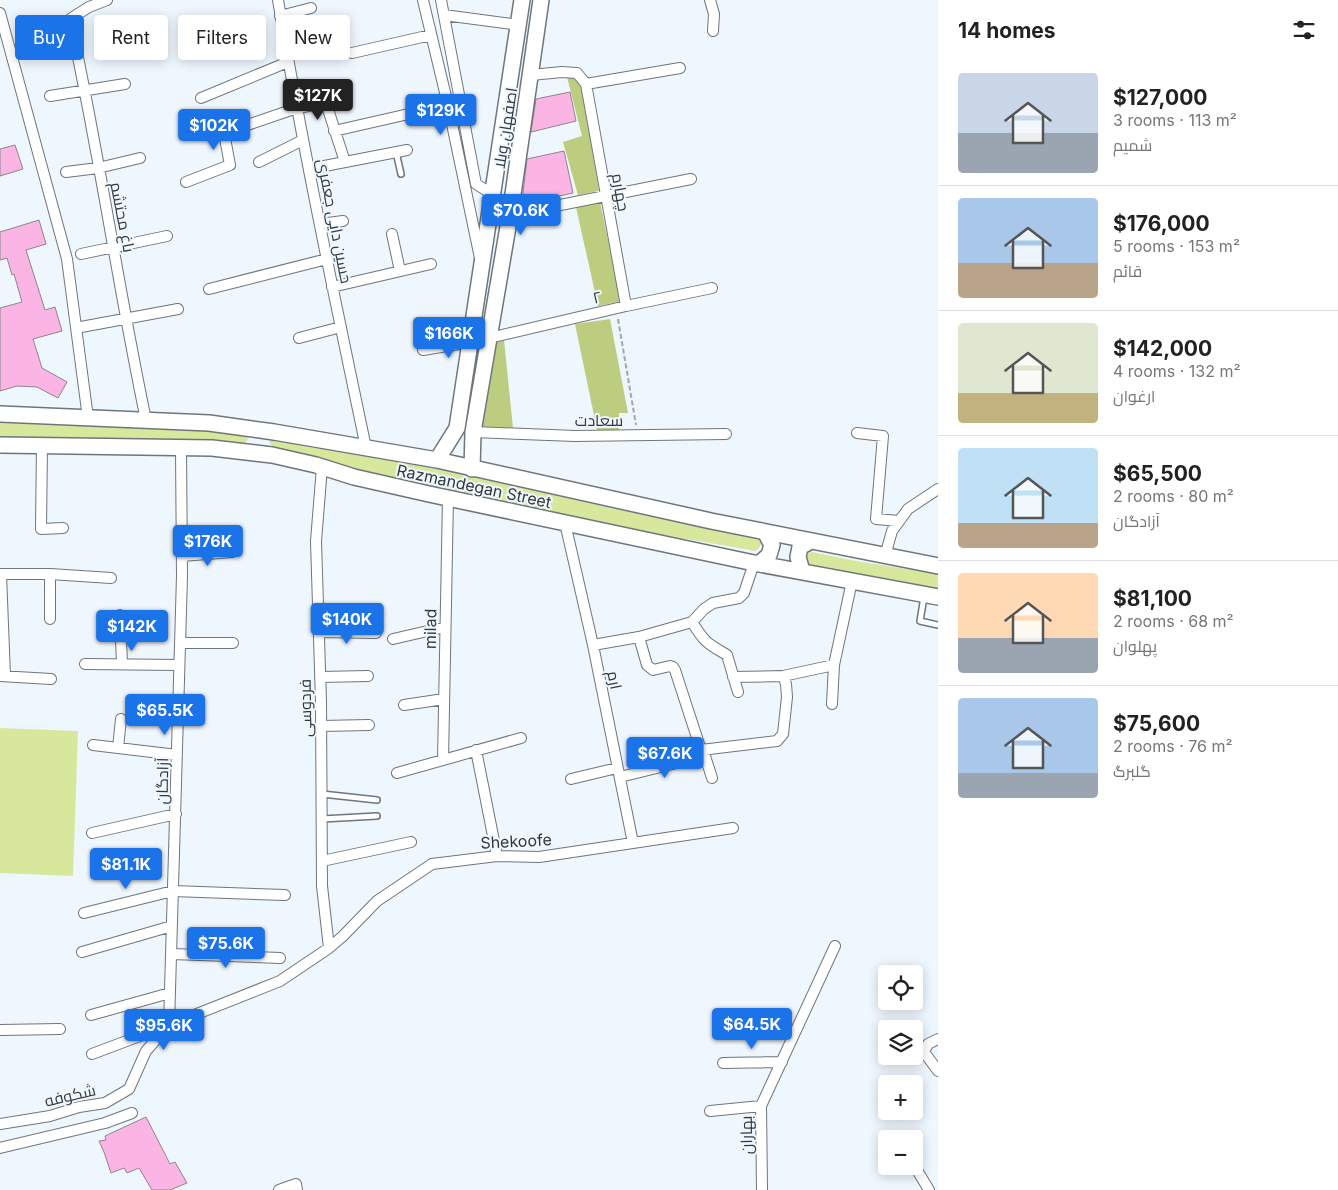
<!DOCTYPE html>
<meta charset="utf-8">
<style>
body{margin:0;font-family:Inter,Cairo,sans-serif;background:#f2f2f2;color:#222;height:100vh;display:flex;flex-direction:column;font-size:19px;white-space:nowrap}
*{box-sizing:border-box;margin:0}
p{font-size:16px;color:#767676}
.icon{flex:none;width:28px;height:28px;fill:none;stroke:currentColor;stroke-width:2;stroke-linecap:round;stroke-linejoin:round}
.map{position:relative;flex:1;overflow:hidden}
.sheet{display:flex;flex-direction:column;background:#fff;width:400px}
.sheet>*{flex:none}
.hud{position:absolute;left:15px;top:15px;width:475px;height:45px;display:flex;gap:10px}
.tools{position:absolute;left:878px;top:965px;display:grid;gap:10px}
.tools a{display:grid;place-items:center;width:45px;height:45px;border-radius:5px;background:#fff;box-shadow:0 2px 12px #0003;font-size:25px}
.price{position:absolute;translate:-50% -42px;padding:0 11px;border-radius:5px;background:#1a73e8;color:#fff;font-size:16px;line-height:32px;filter:drop-shadow(0 1px 2px #0008)}
.price::after{content:'';position:absolute;left:50%;top:30px;width:15px;height:11px;margin-left:-8px;background:inherit;clip-path:polygon(0 0,100% 0,50% 100%)}
.price.selected{background:#222;color:#fff}
ul{padding:0;list-style:none}
li{display:flex;align-items:center;gap:15px;height:125px;padding:0 20px}
li+li{border-top:1px solid #e0e0e0}
li span{display:grid;place-items:center;flex:none;width:140px;height:100px;border-radius:5px;color:#555}
li>.icon{margin-inline-start:auto}
span .icon{width:60px;height:60px;fill:#fffc;stroke-width:1}
li b{font-size:21px}
h2{display:flex;justify-content:space-between;align-items:center;height:60px;padding:0 20px;font-size:21px}
.tag{padding:0 18px;border-radius:5px;background:#fff;box-shadow:0 2px 12px #0003;font-size:18px;line-height:45px}
.tag.selected{background:#1a73e8;color:#fff}
main{display:flex;flex:1;min-height:0}
.map>svg:first-child{display:block}
.green{fill:#d7e79c}
.forest{fill:#bdcd80}
.building{fill:#fbb5e5;stroke:#8e858b}
.lines{fill:none;stroke-linecap:round;stroke-linejoin:round}
.lane-casing{stroke:#6e767d;stroke-width:8}
.street-casing{stroke:#6e767d;stroke-width:12}
.secondary-casing{stroke:#6e767d;stroke-width:18}
.path{stroke:#a2a8ae;stroke-width:2;stroke-dasharray:5 2.5;stroke-linecap:butt}
.lane{stroke:#fff;stroke-width:5}
.street{stroke:#fff;stroke-width:10}
.secondary{stroke:#fff;stroke-width:15}
.labels{text-anchor:middle;stroke-width:4;stroke-linejoin:round;paint-order:stroke}
.street-label{font-size:16px;fill:#35383b;stroke:#eef6fe}
</style>
<main>
<div class="map">
<svg width="938" height="1190" viewBox="0 0 938 1190">
<rect width="100%" height="100%" fill="#eef6fe"/>
<path class="green" d="M 0,420 L 202,429 L 235,434 L 248,438 L 246,443 L 235,443 L 0,437 Z
M 273,439 L 307,447 L 411,462 L 611,508 L 759,538 L 762,542 L 759,548 L 755,551 L 693,540 L 617,529 L 341,467 L 273,447 L 269,442 Z
M 812,552 L 856,561 L 938,574 L 938,591 L 810,565 L 807,560 L 807,554 Z
M 0,728 L 78,731 L 73,876 L 0,873 Z"/>
<path class="forest" d="M 567,77 L 575,77 L 582,87 L 599,191 L 578,195 L 563,142 L 582,136 Z
M 600,202 L 621,301 L 598,306 L 576,207 Z
M 610,319 L 628,413 L 619,413 L 619,430 L 597,430 L 575,324 Z
M 504,340 L 513,428 L 480,427 L 493,343 Z"/>
<path class="building" d="M 570,92 L 576,121 L 531,132 L 536,99 Z
M 15,145 L 23,169 L 0,176 L 0,149 Z
M 564,151 L 573,193 L 537,201 L 536,197 L 522,201 L 527,159 Z
M 39,220 L 46,244 L 26,250 L 45,310 L 55,307 L 62,331 L 33,339 L 42,368 L 67,382 L 58,398 L 37,387 L 17,386 L 0,391 L 0,308 L 22,302 L 14,274 L 12,275 L 7,258 L 0,260 L 0,232 Z
M 146,1117 L 170,1164 L 175,1162 L 187,1183 L 170,1190 L 152,1190 L 139,1168 L 127,1173 L 124,1168 L 111,1173 L 104,1152 L 99,1141 L 106,1140 L 105,1136 Z"/>
<g class="lines">
<g class="lane-casing">
<path id="lane" d="M 396,152 L 401,174
M 924,597 L 920,621 L 938,625
M 322,794 L 377,800
M 322,819 L 377,816"/>
</g>
<g class="street-casing">
<path id="street" d="M 107,0 L 89,7 L 70,19 C 99,152 118,287 146,420
M 278,0 C 303,150 335,299 366,448
M 423,0 L 448,105 L 480,258
M 441,0 L 476,184 L 492,194
M 710,0 L 714,14 L 713,31
M 0,13 L 67,259 L 88,418
M 444,15 L 519,25
M 280,16 L 311,8
M 352,53 L 431,35
M 531,75 L 562,72 L 577,73 L 586,84
M 586,84 L 626,306
M 586,84 L 680,68
M 50,96 L 125,84
M 201,98 L 288,62
M 334,131 L 448,105
M 259,162 L 303,140
M 309,169 L 407,150
M 66,172 L 98,168 L 140,158
M 186,182 L 230,165 L 224,133 L 297,108 L 326,103 L 345,162
M 510,215 L 691,179
M 320,224 L 343,221
M 392,234 L 400,271
M 81,254 L 167,236
M 332,287 L 431,264
M 209,289 L 327,259
M 81,327 L 178,309
M 299,338 L 341,327
M 489,338 L 626,306 L 712,288
M 423,350 L 471,342
M 473,432 L 575,436 L 726,434
M 857,433 L 883,436 L 876,519 L 899,521
M 42,445 L 41,529 L 63,528
M 322,467 L 316,541 L 321,702 L 322,886 L 329,948
M 565,523 L 593,645 L 633,843
M 182,556 L 232,552
M 885,556 L 892,531 L 908,509 L 938,489
M 0,574 L 50,574 L 111,578
M 1,574 L 5,676
M 50,574 L 50,619
M 120,615 L 122,664
M 319,632 L 376,633
M 639,637 L 647,665 L 653,670 L 670,666 L 673,667 L 675,670 L 701,750 L 705,756 L 712,778
M 393,639 L 445,627
M 180,643 L 233,643
M 593,645 L 639,637 L 692,622
M 85,664 L 179,665
M 0,676 L 51,679
M 783,676 L 834,665
M 320,677 L 368,676
M 738,692 L 727,655 C 707,643 705,643 692,622 L 704,609 L 713,603 L 739,598 L 744,593 L 754,563
M 832,704 L 834,665 L 852,581
M 404,705 L 444,699
M 321,726 L 369,725
M 93,745 L 177,755
M 118,748 L 121,719
M 476,750 L 497,856
M 701,750 L 777,741 L 783,734 L 787,697 L 786,684 L 783,676 L 733,677
M 443,760 L 448,498
M 397,773 L 521,738
M 620,777 L 705,756
M 571,779 L 617,768
M 92,833 L 176,814
M 322,861 L 411,842
M 84,913 L 173,891 L 285,895
M 82,952 L 172,926
M 172,954 L 280,958
M 91,1015 L 170,993
M 0,1030 L 60,1029
M 938,1039 L 928,1044 L 924,1052 L 938,1071
M 92,1054 L 169,1025 L 182,576 L 181,448
M 723,1063 L 782,1062
M 710,1111 L 761,1106
M 0,1124 L 50,1116 L 79,1107 L 105,1103 L 129,1089 L 146,1051 L 169,1025 L 280,981 L 329,948 L 343,936 L 377,901 L 432,864 L 497,856 L 539,857 L 733,828
M 0,1148 L 105,1123 L 132,1113
M 914,1165 L 929,1190
M 279,1190 L 296,1184 L 297,1190
M 762,1190 L 761,1106 L 835,946"/>
</g>
<g class="secondary-casing">
<path id="secondary" d="M 0,414 L 209,423 L 274,432 L 437,460 L 711,521 L 938,566
M 0,445 L 212,448 L 272,455 L 316,465 L 354,477 L 429,494 L 754,563 L 938,597
M 437,460 L 457,428 L 522,0
M 472,469 L 473,432 L 510,215 L 541,0
M 760,563 L 769,555 L 772,545 L 765,532
M 802,571 L 798,557 L 800,547 L 811,541"/>
</g>
<path class="path" d="M 618,319 L 636,425"/>
<use href="#lane" class="lane"/>
<use href="#street" class="street"/>
<use href="#secondary" class="secondary"/>
</g>
<g class="labels">
<g class="street-label">
<text transform="translate(505 128) rotate(-81)" y="6">اصفهان ویلا</text>
<text transform="translate(621 192) rotate(80)" y="6">چهارم</text>
<text transform="translate(123 217) rotate(79)" y="6">باغ محتشم</text>
<text transform="translate(335 221) rotate(79)" y="6">حسین دایی جعفری</text>
<text transform="translate(597 297) rotate(-13)" y="6">۲</text>
<text x="599" y="426">سعادت</text>
<text transform="translate(474 486) rotate(12)" y="6">Razmandegan Street</text>
<text transform="translate(430 629) rotate(-89)" y="6">milad</text>
<text transform="translate(615 680) rotate(79)" y="6">ارم</text>
<text transform="translate(305 708) rotate(-91)" y="6">فردوسی</text>
<text transform="translate(162 781) rotate(-89)" y="6">آزادگان</text>
<text transform="translate(516 841) rotate(-3)" y="6">Shekoofe</text>
<text transform="translate(70 1095) rotate(-13)" y="6">شکوفه</text>
<text transform="translate(746 1135) rotate(-91)" y="6">بهاران</text>
</g>
</g>
</svg>
<div class="tools">
<a><svg class="icon" aria-label="locate" viewBox="0 0 24 24"><circle cx="12" cy="12" r="6"/><path d="M12 2v4M12 18v4M2 12h4M18 12h4"/></svg></a>
<a><svg class="icon" aria-label="layers" viewBox="0 0 24 24"><path d="M12 4l9 5-9 5-9-5zM3 14l9 5 9-5"/></svg></a>
<a>+</a>
<a>−</a>
</div>
<b class="price selected" style="left:318px;top:121px">$127K</b>
<b class="price" style="left:441px;top:136px">$129K</b>
<b class="price" style="left:214px;top:151px">$102K</b>
<b class="price" style="left:521px;top:236px">$70.6K</b>
<b class="price" style="left:449px;top:359px">$166K</b>
<b class="price" style="left:208px;top:567px">$176K</b>
<b class="price" style="left:347px;top:645px">$140K</b>
<b class="price" style="left:132px;top:652px">$142K</b>
<b class="price" style="left:165px;top:736px">$65.5K</b>
<b class="price" style="left:665px;top:779px">$67.6K</b>
<b class="price" style="left:126px;top:890px">$81.1K</b>
<b class="price" style="left:226px;top:969px">$75.6K</b>
<b class="price" style="left:752px;top:1050px">$64.5K</b>
<b class="price" style="left:164px;top:1051px">$95.6K</b>
<div class="hud">
<a class="tag selected">Buy</a>
<a class="tag">Rent</a>
<a class="tag">Filters</a>
<a class="tag">New</a>
</div>
</div>
<section class="sheet">
<h2>14 homes<svg class="icon" aria-label="filters" viewBox="0 0 24 24"><path d="M4 7h16M4 17h16"/><circle cx="9" cy="7" r="2"/><circle cx="15" cy="17" r="2"/></svg></h2>
<ul>
<li><span style="background:linear-gradient(#c9d6e8 60%,#9aa5b1 0)"><svg class="icon" aria-label="home" viewBox="0 0 24 24"><path d="M3 11l9-7 9 7M6 9v11h12V9"/></svg></span><div><b>$127,000</b><p>3 rooms · 113 m²</p><p>شمیم</p></div></li>
<li><span style="background:linear-gradient(#a9c7e8 65%,#b9a48a 0)"><svg class="icon" aria-label="home" viewBox="0 0 24 24"><path d="M3 11l9-7 9 7M6 9v11h12V9"/></svg></span><div><b>$176,000</b><p>5 rooms · 153 m²</p><p>قائم</p></div></li>
<li><span style="background:linear-gradient(#dfe7d0 70%,#c2b280 0)"><svg class="icon" aria-label="home" viewBox="0 0 24 24"><path d="M3 11l9-7 9 7M6 9v11h12V9"/></svg></span><div><b>$142,000</b><p>4 rooms · 132 m²</p><p>ارغوان</p></div></li>
<li><span style="background:linear-gradient(#bfe0f5 75%,#b9a48a 0)"><svg class="icon" aria-label="home" viewBox="0 0 24 24"><path d="M3 11l9-7 9 7M6 9v11h12V9"/></svg></span><div><b>$65,500</b><p>2 rooms · 80 m²</p><p>آزادگان</p></div></li>
<li><span style="background:linear-gradient(#ffd9b3 65%,#9aa5b1 0)"><svg class="icon" aria-label="home" viewBox="0 0 24 24"><path d="M3 11l9-7 9 7M6 9v11h12V9"/></svg></span><div><b>$81,100</b><p>2 rooms · 68 m²</p><p>پهلوان</p></div></li>
<li><span style="background:linear-gradient(#a9c7e8 75%,#9aa5b1 0)"><svg class="icon" aria-label="home" viewBox="0 0 24 24"><path d="M3 11l9-7 9 7M6 9v11h12V9"/></svg></span><div><b>$75,600</b><p>2 rooms · 76 m²</p><p>گلبرگ</p></div></li>
</ul>
</section>
</main>
